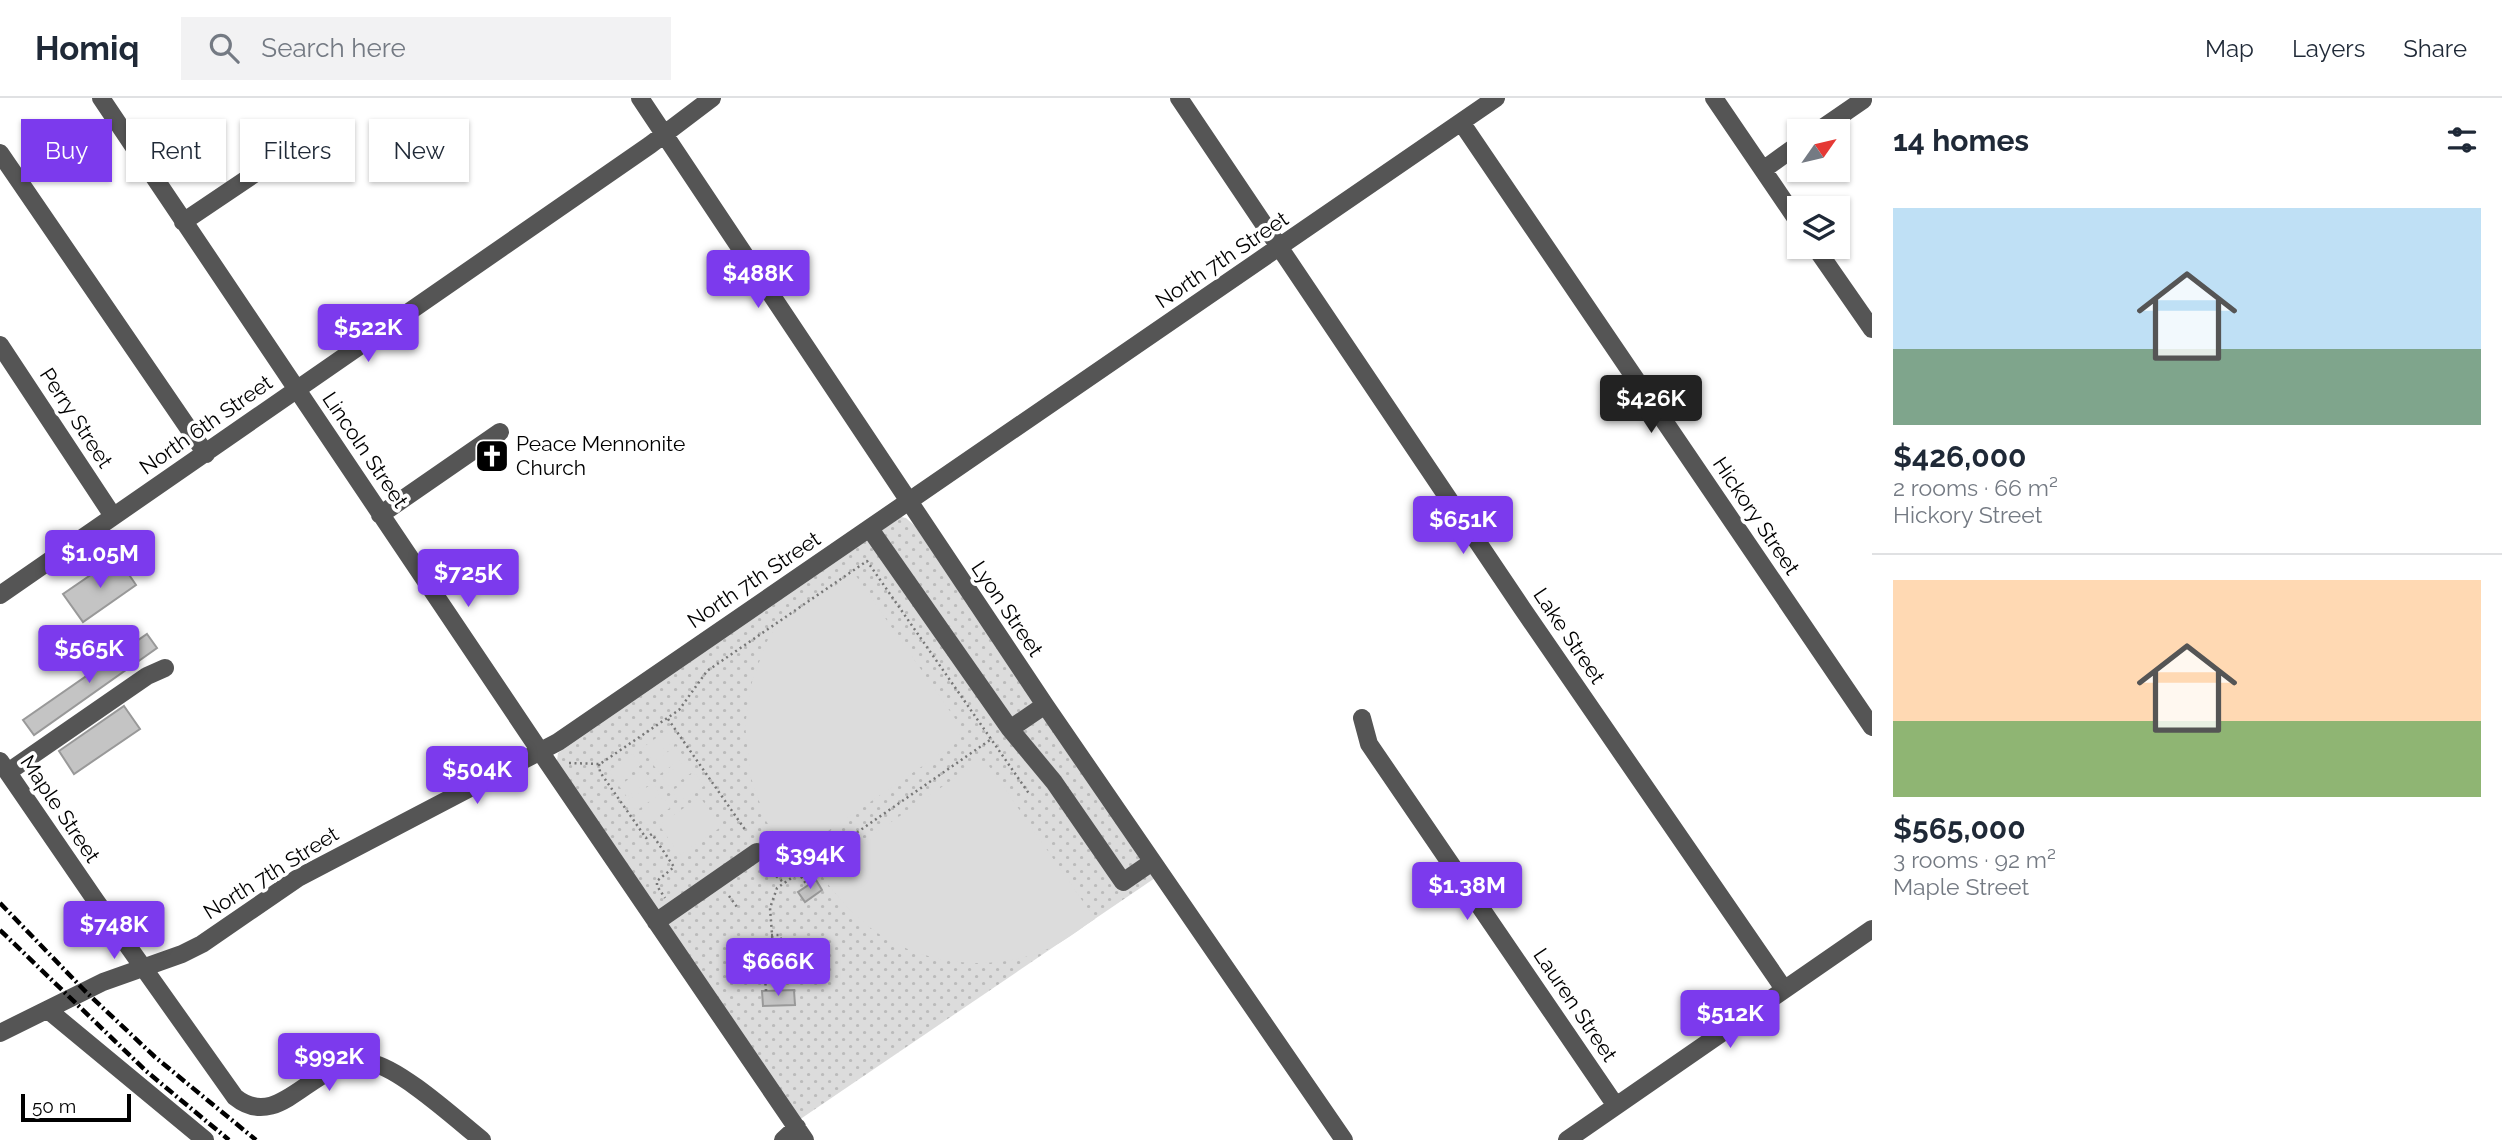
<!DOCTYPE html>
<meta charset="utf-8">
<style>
body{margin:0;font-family:Raleway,sans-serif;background:#f2f2f3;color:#1f2937;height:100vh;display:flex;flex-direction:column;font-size:26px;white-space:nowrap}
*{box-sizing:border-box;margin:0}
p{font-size:23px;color:#747a83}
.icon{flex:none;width:38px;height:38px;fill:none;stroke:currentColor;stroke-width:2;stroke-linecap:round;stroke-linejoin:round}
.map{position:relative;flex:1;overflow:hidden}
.panel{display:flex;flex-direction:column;background:#fff;width:630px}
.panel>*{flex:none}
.guide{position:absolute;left:21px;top:21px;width:665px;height:63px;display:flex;gap:14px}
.needle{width:46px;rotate:56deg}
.fabs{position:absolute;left:1787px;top:21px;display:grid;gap:14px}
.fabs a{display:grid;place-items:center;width:63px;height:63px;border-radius:0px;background:#fff;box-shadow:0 2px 5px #0004;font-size:35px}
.scale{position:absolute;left:21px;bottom:18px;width:110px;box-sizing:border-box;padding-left:7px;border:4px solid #000;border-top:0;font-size:19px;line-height:24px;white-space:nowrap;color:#000;-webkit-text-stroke:5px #fff;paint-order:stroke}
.price{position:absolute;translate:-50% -60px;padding:0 16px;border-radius:7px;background:#7c3aed;color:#fff;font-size:23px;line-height:46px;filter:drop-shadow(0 2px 4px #0008)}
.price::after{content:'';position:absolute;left:50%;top:42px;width:21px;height:16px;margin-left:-10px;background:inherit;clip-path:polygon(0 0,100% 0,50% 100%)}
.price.on{background:#222;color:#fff}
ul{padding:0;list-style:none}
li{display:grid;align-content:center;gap:14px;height:371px;padding:0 21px}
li+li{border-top:2px solid #e0e1e3}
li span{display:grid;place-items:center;height:217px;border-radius:0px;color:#555}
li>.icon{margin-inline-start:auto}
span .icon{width:126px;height:126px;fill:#fffc;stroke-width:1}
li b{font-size:30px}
h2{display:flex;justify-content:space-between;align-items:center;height:84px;padding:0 21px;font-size:30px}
.tag{padding:0 24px;border-radius:0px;background:#fff;box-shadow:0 2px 5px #0004;font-size:24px;line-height:63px}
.tag.on{background:#7c3aed;color:#fff}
header{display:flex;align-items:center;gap:42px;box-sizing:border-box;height:98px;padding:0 35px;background:#fff;border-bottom:2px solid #e0e1e3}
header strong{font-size:33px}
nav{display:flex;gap:38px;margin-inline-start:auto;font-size:24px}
.search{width:490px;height:63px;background:#f2f2f3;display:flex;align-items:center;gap:18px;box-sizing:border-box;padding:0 24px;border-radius:0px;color:#747a83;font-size:26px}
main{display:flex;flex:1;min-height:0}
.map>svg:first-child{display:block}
.park{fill:url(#park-dots)}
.garden{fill:#dcdcdc}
.building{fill:#c4c4c4;stroke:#999;stroke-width:2}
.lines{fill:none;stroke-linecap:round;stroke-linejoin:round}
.path{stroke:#777;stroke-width:2.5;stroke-dasharray:2 3.5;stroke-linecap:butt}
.minor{stroke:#555;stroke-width:18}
.rail{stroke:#000;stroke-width:4.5;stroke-dasharray:10 3.5 2 3.5;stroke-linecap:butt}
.labels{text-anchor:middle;stroke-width:7;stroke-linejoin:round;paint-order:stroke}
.street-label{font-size:21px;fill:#000;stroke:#fff}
.poi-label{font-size:21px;fill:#000;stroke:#fff;text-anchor:start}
</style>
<header>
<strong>Homiq</strong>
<div class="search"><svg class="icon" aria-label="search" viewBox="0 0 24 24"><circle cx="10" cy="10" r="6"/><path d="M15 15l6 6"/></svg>Search here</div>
<nav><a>Map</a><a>Layers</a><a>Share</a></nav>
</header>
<main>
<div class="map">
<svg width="1872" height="1042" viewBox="0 0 1872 1042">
<defs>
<pattern id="park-dots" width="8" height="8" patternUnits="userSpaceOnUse" patternTransform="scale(1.75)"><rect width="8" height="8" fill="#dcdcdc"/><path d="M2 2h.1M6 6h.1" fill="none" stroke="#bbb" stroke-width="1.8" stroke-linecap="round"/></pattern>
</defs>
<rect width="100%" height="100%" fill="#fff"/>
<path class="park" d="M 901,419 L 906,420 L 915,428 L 1155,780 L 799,1022 L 564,676 L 557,663 L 558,655 Z"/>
<path class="garden" d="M 854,475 L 961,629 L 959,643 L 790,759 L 766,723 L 751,680 L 745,627 L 752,584 L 766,545 L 776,528 Z
M 666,633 L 674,644 L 649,661 L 642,650 Z
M 676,648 L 684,659 L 660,676 L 652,665 Z
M 633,656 L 641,667 L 616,684 L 609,673 Z
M 686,662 L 694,673 L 670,690 L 662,679 Z
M 975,666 L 989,668 L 1095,821 C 1081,830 1068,841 1054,848 C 1000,875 929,869 879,836 C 854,819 836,798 819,774 Z
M 643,671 L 651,682 L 627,699 L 619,688 Z
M 696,676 L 704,688 L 679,704 L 672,693 Z
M 653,685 L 660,696 L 636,713 L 628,702 Z
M 663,699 L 670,710 L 646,727 L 638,716 Z
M 700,699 L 721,729 L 680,757 L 659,727 Z"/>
<path class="building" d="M 117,459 L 136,487 L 83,524 L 63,496 Z
M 147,536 L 157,550 L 34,637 L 23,622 Z
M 124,608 L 140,631 L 74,676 L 59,653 Z
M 816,782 L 822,792 L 805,804 L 798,794 Z
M 794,892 L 795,907 L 763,908 L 762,893 Z"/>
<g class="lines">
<path class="path" d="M 668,621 L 746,733
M 569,665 L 600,666 L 679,612 L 707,573 L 867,463 L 1030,697
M 599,666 L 600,674 L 646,740 L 652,736 L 674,769 L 657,783 L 657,788 L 665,800
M 768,771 L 783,784
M 798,774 L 807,787
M 729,798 L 737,809
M 771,837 L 779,837 L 784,847
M 766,893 L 763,855 L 769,855 L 773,849 L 770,810 L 777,790 L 990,642"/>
<path class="minor" d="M 101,0 L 548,665 L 805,1042
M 640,0 L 1045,607 L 1344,1042
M 1179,0 L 1522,510 L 1784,891
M 1714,0 L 1799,125
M 1461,24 L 1872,629
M 1818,33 L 1863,2
M 0,55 L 206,356
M 1763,72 L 1799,46
M 183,124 L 290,52
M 1815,149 L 1872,231
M 0,247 L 113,418
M 380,417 L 500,334
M 870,431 L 1010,631 L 1054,684 L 1123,784 L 1152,764
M 0,497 L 650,47 L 712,0
M 1362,620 L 1369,646 L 1616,1008
M 1010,631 L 1045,607
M 0,663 L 96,803 L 235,999 C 282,1037 315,955 371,965 C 400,970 457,1022 482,1042
M 8,674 L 147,578 L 165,570
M 656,824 L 757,754
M 48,912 L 205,1042
M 0,935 L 103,884 L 182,856 L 202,846 L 298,780 L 558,644 L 1496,0
M 783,1042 L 797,1029
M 1567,1042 L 1872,831"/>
<path class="rail" d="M 0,805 L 85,893 L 155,959 L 256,1042
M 0,832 L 146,973 L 229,1042"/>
</g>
<defs>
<g id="church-square" transform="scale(1.75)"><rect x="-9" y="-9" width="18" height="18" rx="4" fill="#000" stroke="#fff"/><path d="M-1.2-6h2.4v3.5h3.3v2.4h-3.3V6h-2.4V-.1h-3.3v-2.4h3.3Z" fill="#fff"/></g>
</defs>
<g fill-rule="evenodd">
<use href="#church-square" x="492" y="358"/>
</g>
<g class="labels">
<g class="street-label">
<text transform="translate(1222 162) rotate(-34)" y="7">North 7th Street</text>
<text transform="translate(76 320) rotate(57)" y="7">Perry Street</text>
<text transform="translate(206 327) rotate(-35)" y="7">North 6th Street</text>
<text transform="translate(365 352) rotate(56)" y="7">Lincoln Street</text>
<text transform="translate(1756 418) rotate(56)" y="7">Hickory Street</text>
<text transform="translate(754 482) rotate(-34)" y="7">North 7th Street</text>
<text transform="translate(1007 511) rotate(56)" y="7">Lyon Street</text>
<text transform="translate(1569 538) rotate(56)" y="7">Lake Street</text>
<text transform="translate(60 711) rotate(56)" y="7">Maple Street</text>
<text transform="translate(271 775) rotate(-32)" y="7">North 7th Street</text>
<text transform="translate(1575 907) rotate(56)" y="7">Lauren Street</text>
</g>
<g class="poi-label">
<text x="516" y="353">Peace Mennonite<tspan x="516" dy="24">Church</tspan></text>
</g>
</g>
</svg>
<div class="fabs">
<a><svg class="needle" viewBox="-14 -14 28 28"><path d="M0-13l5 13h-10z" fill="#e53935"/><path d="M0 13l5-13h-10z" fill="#747a83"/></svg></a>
<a><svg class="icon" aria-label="layers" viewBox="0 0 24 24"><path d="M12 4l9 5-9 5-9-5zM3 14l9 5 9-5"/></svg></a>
</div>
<div class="scale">50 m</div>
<b class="price" style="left:758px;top:212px">$488K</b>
<b class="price" style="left:368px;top:266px">$522K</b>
<b class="price on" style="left:1651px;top:337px">$426K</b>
<b class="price" style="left:1463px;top:458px">$651K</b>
<b class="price" style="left:100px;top:492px">$1.05M</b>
<b class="price" style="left:468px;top:511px">$725K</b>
<b class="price" style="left:89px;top:587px">$565K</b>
<b class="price" style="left:477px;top:708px">$504K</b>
<b class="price" style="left:810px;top:793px">$394K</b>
<b class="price" style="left:1467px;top:824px">$1.38M</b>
<b class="price" style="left:114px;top:863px">$748K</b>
<b class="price" style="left:778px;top:900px">$666K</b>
<b class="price" style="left:1730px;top:952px">$512K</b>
<b class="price" style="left:329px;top:995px">$992K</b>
<div class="guide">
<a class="tag on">Buy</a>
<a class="tag">Rent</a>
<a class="tag">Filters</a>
<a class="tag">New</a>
</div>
</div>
<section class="panel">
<h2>14 homes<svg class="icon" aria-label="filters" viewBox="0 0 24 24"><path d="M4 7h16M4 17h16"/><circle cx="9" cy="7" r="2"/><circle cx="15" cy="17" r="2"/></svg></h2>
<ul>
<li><span style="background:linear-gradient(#bfe0f5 65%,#7fa58c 0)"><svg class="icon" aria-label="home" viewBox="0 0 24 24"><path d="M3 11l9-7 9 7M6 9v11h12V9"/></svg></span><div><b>$426,000</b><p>2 rooms · 66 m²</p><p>Hickory Street</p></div></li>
<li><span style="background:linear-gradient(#ffd9b3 65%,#8fb573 0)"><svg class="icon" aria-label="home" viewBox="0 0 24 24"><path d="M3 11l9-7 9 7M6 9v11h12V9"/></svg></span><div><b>$565,000</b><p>3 rooms · 92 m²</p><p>Maple Street</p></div></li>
</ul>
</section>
</main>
